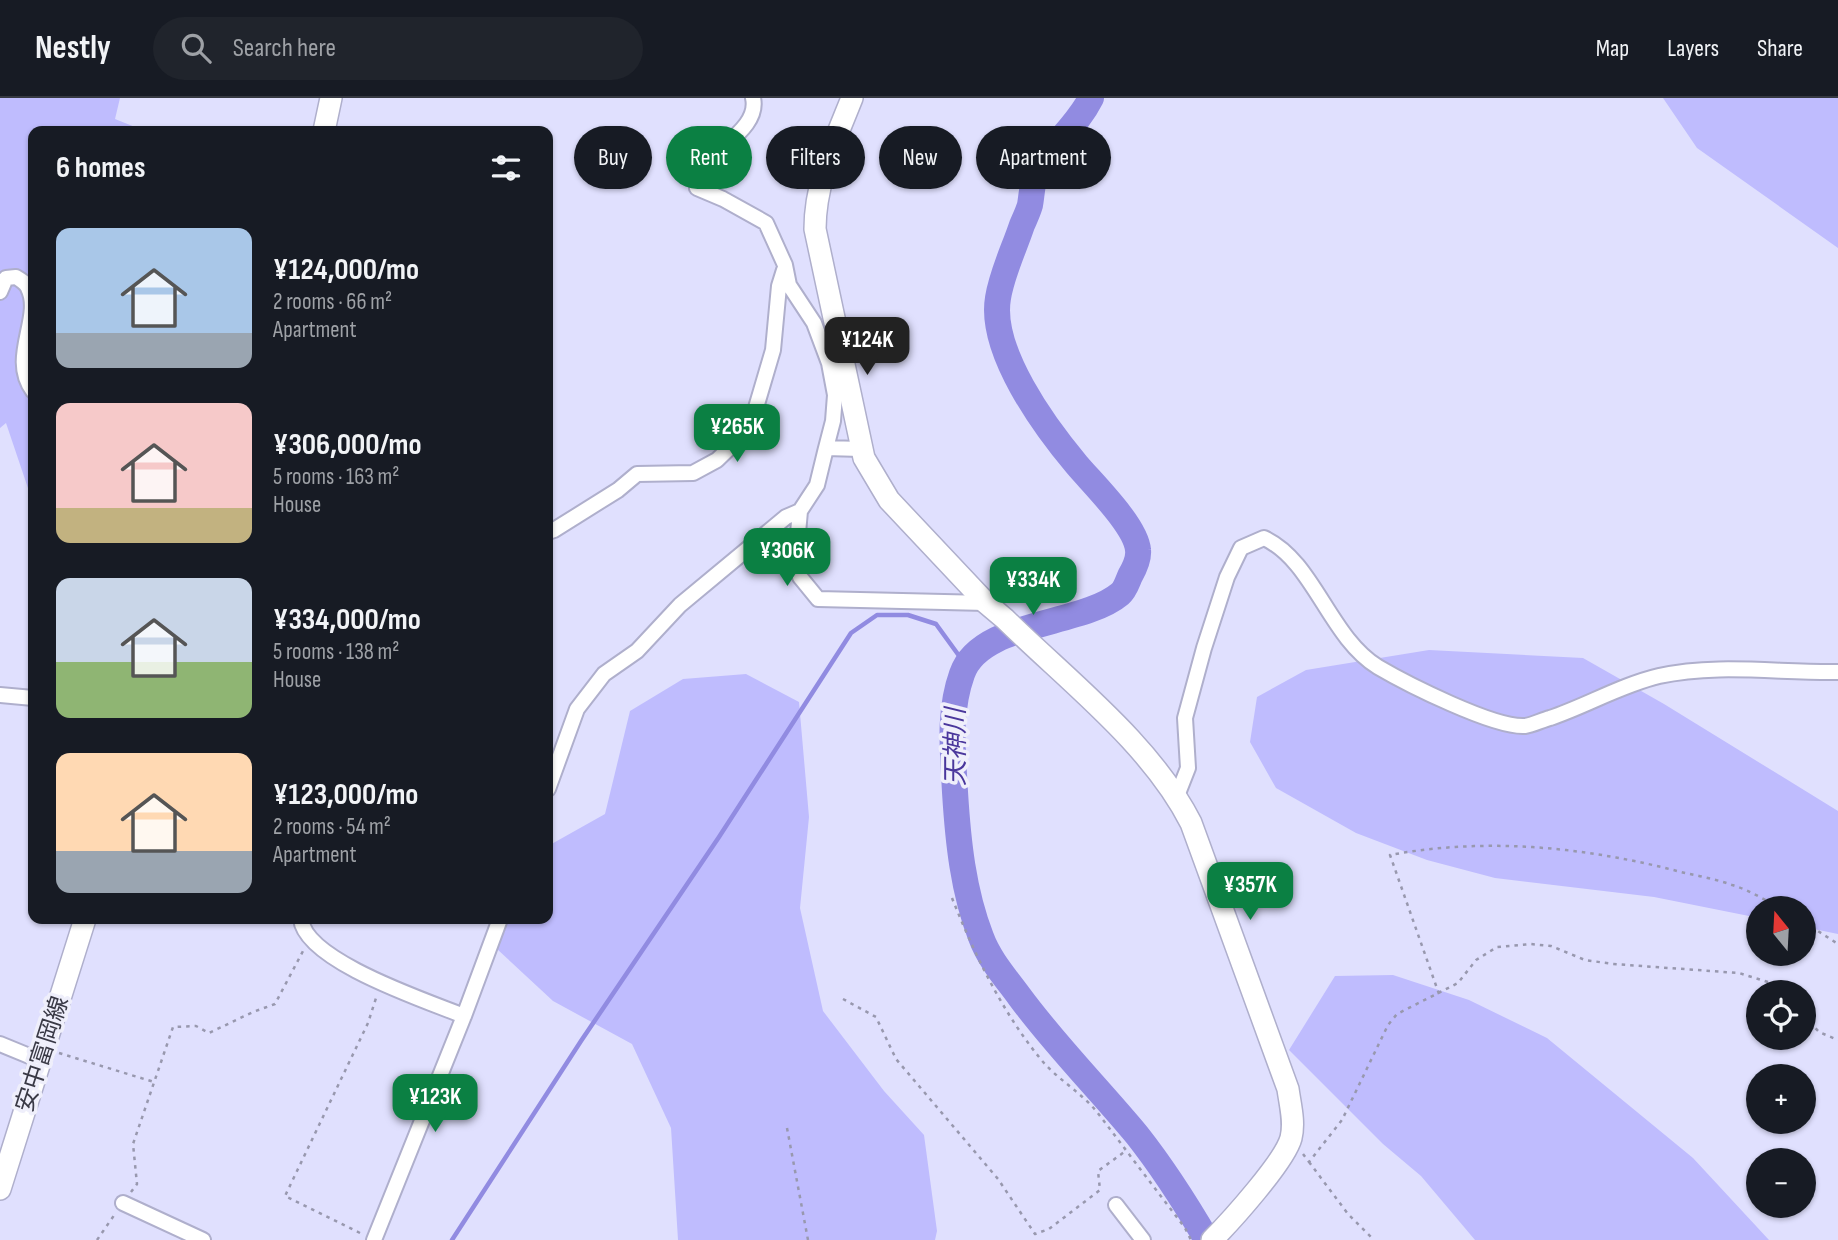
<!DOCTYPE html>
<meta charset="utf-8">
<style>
body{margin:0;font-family:"Sofia Sans Condensed","Noto Sans JP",sans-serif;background:#20242c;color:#f1f3f6;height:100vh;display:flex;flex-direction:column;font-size:26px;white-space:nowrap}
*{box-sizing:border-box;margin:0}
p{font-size:23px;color:#9ea1a6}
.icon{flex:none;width:38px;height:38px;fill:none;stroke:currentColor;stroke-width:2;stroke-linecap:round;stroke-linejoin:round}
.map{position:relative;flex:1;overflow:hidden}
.sheet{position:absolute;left:28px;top:28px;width:525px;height:798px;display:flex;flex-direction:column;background:#171b24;border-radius:14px;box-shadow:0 2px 5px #0004}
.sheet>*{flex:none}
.banner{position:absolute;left:574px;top:28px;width:665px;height:63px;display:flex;gap:14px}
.needle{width:46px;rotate:342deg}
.controls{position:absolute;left:1746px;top:798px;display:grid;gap:14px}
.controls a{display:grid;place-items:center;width:70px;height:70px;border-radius:50%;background:#171b24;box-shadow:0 2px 5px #0004;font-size:35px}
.price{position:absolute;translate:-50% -60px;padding:0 16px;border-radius:14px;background:#0b8043;color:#fff;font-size:23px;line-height:46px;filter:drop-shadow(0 2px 4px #0008)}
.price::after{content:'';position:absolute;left:50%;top:42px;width:21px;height:16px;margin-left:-10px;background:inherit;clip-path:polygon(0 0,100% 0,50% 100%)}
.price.on{background:#222;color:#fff}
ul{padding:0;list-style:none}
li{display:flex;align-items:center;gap:21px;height:175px;padding:0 28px}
li span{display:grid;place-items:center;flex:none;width:196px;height:140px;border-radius:14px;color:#555}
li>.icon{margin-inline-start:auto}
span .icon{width:84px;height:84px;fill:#fffc;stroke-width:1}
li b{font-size:30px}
h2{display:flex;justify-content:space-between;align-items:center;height:84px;padding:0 28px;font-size:30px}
.tag{padding:0 24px;border-radius:32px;background:#171b24;box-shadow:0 2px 5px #0004;font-size:24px;line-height:63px}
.tag.on{background:#0b8043;color:#fff}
header{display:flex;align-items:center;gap:42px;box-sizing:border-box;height:98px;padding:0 35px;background:#171b24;border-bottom:2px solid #363941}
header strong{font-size:33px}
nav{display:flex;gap:38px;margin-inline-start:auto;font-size:24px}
.search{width:490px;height:63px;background:#20242c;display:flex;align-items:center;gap:18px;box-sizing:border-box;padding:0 24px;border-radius:38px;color:#9ea1a6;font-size:26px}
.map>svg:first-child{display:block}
.green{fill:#bfbcfe}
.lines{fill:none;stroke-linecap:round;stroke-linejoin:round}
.stream{stroke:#918be1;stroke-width:4.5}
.river{stroke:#918be1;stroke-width:26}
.street-casing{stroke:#afafcc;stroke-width:18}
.secondary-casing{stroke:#afafcc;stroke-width:24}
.path{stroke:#9898ae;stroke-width:2.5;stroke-dasharray:3.5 5;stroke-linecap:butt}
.street{stroke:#fff;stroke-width:14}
.secondary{stroke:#fff;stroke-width:21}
.labels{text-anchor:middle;stroke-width:7;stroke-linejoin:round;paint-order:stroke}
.street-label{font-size:24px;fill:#393945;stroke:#efeffb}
.water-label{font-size:26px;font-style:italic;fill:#4a379c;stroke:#efeffb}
</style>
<header>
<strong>Nestly</strong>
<div class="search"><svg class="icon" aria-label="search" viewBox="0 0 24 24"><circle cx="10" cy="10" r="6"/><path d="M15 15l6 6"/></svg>Search here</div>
<nav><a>Map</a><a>Layers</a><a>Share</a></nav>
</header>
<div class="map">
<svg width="1838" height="1142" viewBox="0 0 1838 1142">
<rect width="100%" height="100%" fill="#e0e0fe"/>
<path class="green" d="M 0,0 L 120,0 L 115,21 L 145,33 L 33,33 L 33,405 L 6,325 L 0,330 Z
M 1663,0 L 1838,0 L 1838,150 L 1697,50 Z
M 1429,552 L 1583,560 L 1664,606 L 1838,713 L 1838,836 L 1804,829 L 1804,810 L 1759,810 L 1759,820 L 1654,799 L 1495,780 L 1427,762 L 1356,735 L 1276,690 L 1250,644 L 1257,599 L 1306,572 Z
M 746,576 L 799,604 L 809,719 L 800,810 L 823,913 L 884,993 L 924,1037 L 937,1133 L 935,1142 L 678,1142 L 671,1030 L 632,946 L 553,903 L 497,851 L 501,821 L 548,821 L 548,748 L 605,716 L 630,613 L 683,581 Z
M 1393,877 L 1469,902 L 1547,940 L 1693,1060 L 1769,1142 L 1475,1142 L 1421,1078 L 1383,1046 L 1289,952 L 1335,878 Z"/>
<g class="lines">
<path class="stream" d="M 452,1142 L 581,943 L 719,739 L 851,535 L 877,517 L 908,517 L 936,526 L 965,566"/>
<path class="river" d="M 1091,0 C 1077,28 1052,46 1037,73 C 1032,83 1032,96 1030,107 C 1028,114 1025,120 1022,127 C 1014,151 1002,175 998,200 C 989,253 1045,329 1077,367 C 1094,387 1136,428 1138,452 C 1139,460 1134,471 1130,478 C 1127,485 1125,492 1120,496 C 1082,528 980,523 962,576 C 948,615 953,654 955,694 C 958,743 963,793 981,839 C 989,861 1005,879 1019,898 C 1055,947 1098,990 1137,1037 C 1163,1070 1186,1106 1207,1142"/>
<g class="street-casing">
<path id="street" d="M 753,0 C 760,30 714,50 702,73 C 699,77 699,85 697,90 L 723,101 L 766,125 L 785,167 L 789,187 L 814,225 L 829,265 L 835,297 L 833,323 L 826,350
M 0,194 L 6,180 L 16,179 C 21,182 26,185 28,190 C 43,219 8,260 33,293
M 861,351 L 826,350 L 817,387 L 800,413 L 796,457 L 800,479 L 818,501 L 986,505
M 548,434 L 554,432 L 618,392 L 637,376 L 693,375 L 717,362 L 750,330 L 773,252 L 779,188 L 784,172
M 0,597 L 33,600
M 548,691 L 577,611 L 604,576 L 637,553 L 680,507 L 786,419 L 800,413
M 1177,698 L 1188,670 L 1185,620 L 1204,550 L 1227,479 L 1241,450 L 1264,440 C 1314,463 1329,539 1378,569 C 1407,586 1494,630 1525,628 C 1533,627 1542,622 1550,620 C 1586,608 1621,587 1659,578 C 1717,565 1779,575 1838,574
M 301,821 C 305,863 427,903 464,918
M 0,946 L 39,962
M 123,1105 L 203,1142
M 1116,1107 L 1143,1142
M 374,1142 L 464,918 L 500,821"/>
</g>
<g class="secondary-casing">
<path id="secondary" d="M 852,0 C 835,43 815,84 815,131 L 864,360 L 889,402 L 986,505 L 1005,521 C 1068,583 1151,646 1191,725 L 1288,991 C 1290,1006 1295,1024 1291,1040 C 1285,1063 1231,1123 1212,1142
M 324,33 L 331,0
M 0,1091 L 85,821"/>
</g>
<path class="path" d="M 952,800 C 974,855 1001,912 1039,959 C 1055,980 1080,993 1097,1014 L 1185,1130 L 1191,1142
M 1804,824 L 1838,846
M 1439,896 L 1390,757 C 1487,739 1586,749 1681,774 C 1698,778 1716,781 1732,787 C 1749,792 1765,802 1780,810
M 843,901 L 876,919 L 896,961 L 998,1081 L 1035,1136 L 1049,1131 L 1100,1092 L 1098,1073 L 1127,1052
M 1804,918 L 1819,934 L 1838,942
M 59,955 L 154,984
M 787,1030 L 808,1142
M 1303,1056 L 1309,1064 L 1342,1022 L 1388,927 L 1397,916 L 1458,885 L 1476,862 L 1497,849 L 1531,846 L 1551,848 L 1585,862 L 1613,866 L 1739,875 L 1771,885 L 1781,894
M 1309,1064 L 1348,1116 L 1374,1142
M 131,1094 L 137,1086 L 133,1046 L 173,929 L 196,928 L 209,935 L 253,914 L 275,906 L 303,853
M 360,1135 L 285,1098 L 368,925 L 377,897
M 97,1142 L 115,1116"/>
<use href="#street" class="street"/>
<use href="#secondary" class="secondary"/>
</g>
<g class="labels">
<g class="street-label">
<text transform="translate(42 956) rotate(-72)" y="8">安中富岡線</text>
</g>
<g class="water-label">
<text transform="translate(955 649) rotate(-90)" y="9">天神川</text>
</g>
</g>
</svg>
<div class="controls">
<a><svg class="needle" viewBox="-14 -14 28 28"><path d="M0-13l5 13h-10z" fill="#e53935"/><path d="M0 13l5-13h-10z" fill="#9ea1a6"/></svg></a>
<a><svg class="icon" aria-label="locate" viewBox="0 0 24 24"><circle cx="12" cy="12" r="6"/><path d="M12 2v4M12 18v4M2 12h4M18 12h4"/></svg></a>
<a>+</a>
<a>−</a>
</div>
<b class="price on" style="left:867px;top:279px">¥124K</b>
<b class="price" style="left:737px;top:366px">¥265K</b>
<b class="price" style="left:787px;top:490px">¥306K</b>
<b class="price" style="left:1033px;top:519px">¥334K</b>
<b class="price" style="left:1250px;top:824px">¥357K</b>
<b class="price" style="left:435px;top:1036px">¥123K</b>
<div class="banner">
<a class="tag">Buy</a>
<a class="tag on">Rent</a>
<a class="tag">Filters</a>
<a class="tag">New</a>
<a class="tag">Apartment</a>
</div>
<section class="sheet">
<h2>6 homes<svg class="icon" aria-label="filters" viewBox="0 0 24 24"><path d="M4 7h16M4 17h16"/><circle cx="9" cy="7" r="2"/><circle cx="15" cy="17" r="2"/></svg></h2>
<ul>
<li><span style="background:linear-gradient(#a9c7e8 75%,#9aa5b1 0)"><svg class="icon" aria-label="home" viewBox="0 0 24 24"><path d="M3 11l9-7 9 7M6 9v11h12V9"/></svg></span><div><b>¥124,000/mo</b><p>2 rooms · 66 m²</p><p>Apartment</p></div></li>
<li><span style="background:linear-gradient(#f6c9c9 75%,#c2b280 0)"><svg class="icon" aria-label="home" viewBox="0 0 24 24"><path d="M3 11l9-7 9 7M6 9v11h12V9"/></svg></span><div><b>¥306,000/mo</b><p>5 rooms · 163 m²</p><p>House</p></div></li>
<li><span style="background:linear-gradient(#c9d6e8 60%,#8fb573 0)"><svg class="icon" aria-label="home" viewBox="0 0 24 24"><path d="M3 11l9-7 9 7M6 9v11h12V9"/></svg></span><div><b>¥334,000/mo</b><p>5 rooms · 138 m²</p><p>House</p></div></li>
<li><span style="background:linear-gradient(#ffd9b3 70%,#9aa5b1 0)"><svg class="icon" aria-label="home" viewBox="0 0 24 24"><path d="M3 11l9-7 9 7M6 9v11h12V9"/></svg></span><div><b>¥123,000/mo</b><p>2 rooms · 54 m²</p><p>Apartment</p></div></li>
</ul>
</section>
</div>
